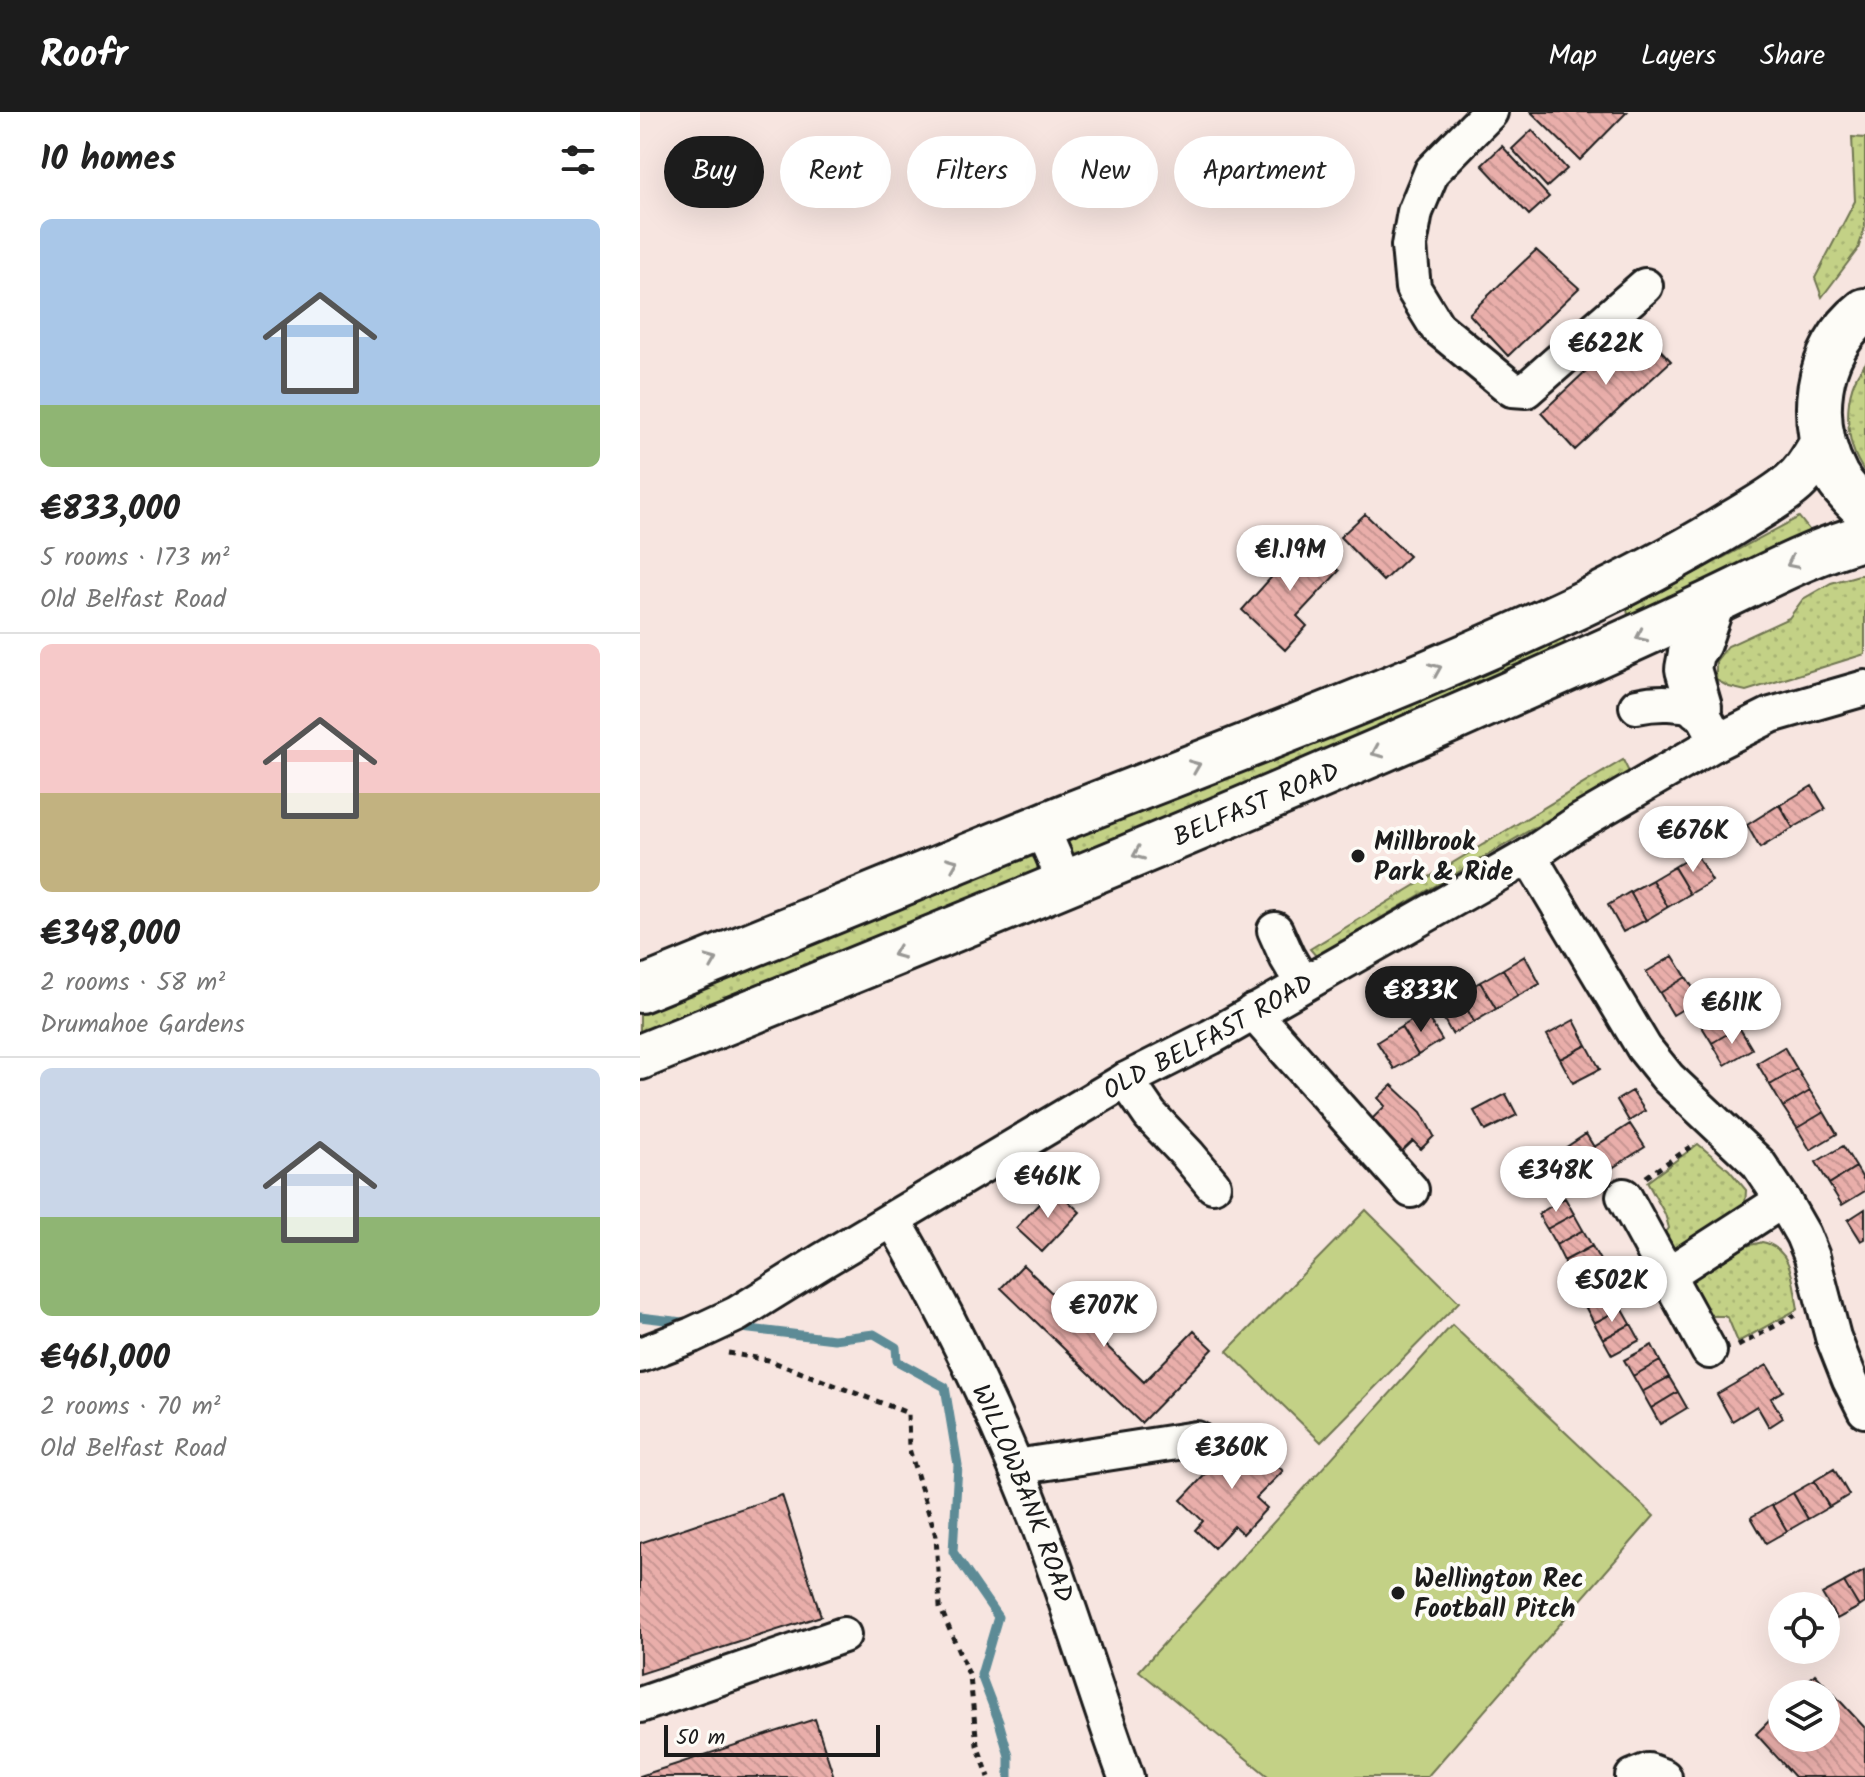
<!DOCTYPE html>
<meta charset="utf-8">
<style>
body{margin:0;font-family:Kalam,sans-serif;background:#f2f2f2;color:#222;height:100vh;display:flex;flex-direction:column;font-size:30px;white-space:nowrap}
*{box-sizing:border-box;margin:0}
p{font-size:26px;color:#767676}
.icon{flex:none;width:44px;height:44px;fill:none;stroke:currentColor;stroke-width:2;stroke-linecap:round;stroke-linejoin:round}
.map{position:relative;flex:1;overflow:hidden}
.side{display:flex;flex-direction:column;background:#fff;width:640px}
.side>*{flex:none}
.banner{position:absolute;left:24px;top:24px;width:760px;height:72px;display:flex;gap:16px}
.fabs{position:absolute;left:1128px;top:1480px;display:grid;gap:16px}
.fabs a{display:grid;place-items:center;width:72px;height:72px;border-radius:50%;background:#fff;box-shadow:0 8px 32px #0002;font-size:40px}
.scale{position:absolute;left:24px;bottom:20px;width:216px;box-sizing:border-box;padding-left:8px;border:4px solid #1c1c1c;border-top:0;font-size:22px;line-height:28px;white-space:nowrap;color:#1c1c1c;-webkit-text-stroke:6px #fdfcf7;paint-order:stroke}
.price{position:absolute;translate:-50% -68px;padding:0 18px;border-radius:28px;background:#fff;color:#222;font-size:26px;line-height:52px;filter:drop-shadow(0 2px 4px #0008)}
.price::after{content:'';position:absolute;left:50%;top:48px;width:24px;height:18px;margin-left:-12px;background:inherit;clip-path:polygon(0 0,100% 0,50% 100%)}
.price.current{background:#1c1c1c;color:#fff}
ul{padding:0;list-style:none}
li{display:grid;align-content:center;gap:16px;height:424px;padding:0 40px}
li+li{border-top:2px solid #e0e0e0}
li span{display:grid;place-items:center;height:248px;border-radius:12px;color:#555}
li>.icon{margin-inline-start:auto}
span .icon{width:144px;height:144px;fill:#fffc;stroke-width:1}
li b{font-size:34px}
h2{display:flex;justify-content:space-between;align-items:center;height:96px;padding:0 40px;font-size:34px}
.pill{padding:0 28px;border-radius:36px;background:#fff;box-shadow:0 8px 32px #0002;font-size:28px;line-height:72px}
.pill.current{background:#1c1c1c;color:#fff}
header{display:flex;align-items:center;gap:48px;box-sizing:border-box;height:112px;padding:0 40px;background:#1c1c1c;color:#fff}
header strong{font-size:38px}
nav{display:flex;gap:44px;margin-inline-start:auto;font-size:28px}
main{display:flex;flex:1;min-height:0}
.map>svg:first-child{display:block}
.grass{fill:url(#grass-dots);stroke:#707651;stroke-width:2}
.park{fill:#c3d186;stroke:#707651;stroke-width:2}
.lines{fill:none;stroke-linecap:round;stroke-linejoin:round}
.stream{stroke:#5d8b96;stroke-width:9}
.building{fill:url(#building-back-hatch);stroke:#1c1c1c;stroke-width:2}
.minor-casing{stroke:#1c1c1c;stroke-width:40}
.highway-casing{stroke:#1c1c1c;stroke-width:50}
.path{stroke:#1c1c1c;stroke-width:5;stroke-dasharray:6 6;stroke-linecap:butt}
.minor{stroke:#fdfcf7;stroke-width:34}
.highway{stroke:#fdfcf7;stroke-width:44}
.oneway{stroke:#989794}
.poi-dot{fill:#1c1c1c;stroke:#fdfcf7;stroke-width:3}
.labels{text-anchor:middle;stroke-width:8;stroke-linejoin:round;paint-order:stroke}
.street-label{font-size:26px;fill:#1c1c1c;stroke:#fdfcf7}
.poi-label{font-size:26px;font-weight:bold;fill:#1c1c1c;stroke:#fdfcf7;text-anchor:start}
</style>
<header>
<strong>Roofr</strong>
<nav><a>Map</a><a>Layers</a><a>Share</a></nav>
</header>
<main>
<section class="side">
<h2>10 homes<svg class="icon" aria-label="filters" viewBox="0 0 24 24"><path d="M4 7h16M4 17h16"/><circle cx="9" cy="7" r="2"/><circle cx="15" cy="17" r="2"/></svg></h2>
<ul>
<li><span style="background:linear-gradient(#a9c7e8 75%,#8fb573 0)"><svg class="icon" aria-label="home" viewBox="0 0 24 24"><path d="M3 11l9-7 9 7M6 9v11h12V9"/></svg></span><div><b>€833,000</b><p>5 rooms · 173 m²</p><p>Old Belfast Road</p></div></li>
<li><span style="background:linear-gradient(#f6c9c9 60%,#c2b280 0)"><svg class="icon" aria-label="home" viewBox="0 0 24 24"><path d="M3 11l9-7 9 7M6 9v11h12V9"/></svg></span><div><b>€348,000</b><p>2 rooms · 58 m²</p><p>Drumahoe Gardens</p></div></li>
<li><span style="background:linear-gradient(#c9d6e8 60%,#8fb573 0)"><svg class="icon" aria-label="home" viewBox="0 0 24 24"><path d="M3 11l9-7 9 7M6 9v11h12V9"/></svg></span><div><b>€461,000</b><p>2 rooms · 70 m²</p><p>Old Belfast Road</p></div></li>
</ul>
</section>
<div class="map">
<svg width="1225" height="1665" viewBox="0 0 1225 1665">
<defs>
<pattern id="grass-dots" width="8" height="8" patternUnits="userSpaceOnUse" patternTransform="scale(2)"><rect width="8" height="8" fill="#c3d186"/><path d="M2 2h.1M6 6h.1" fill="none" stroke="#a7b373" stroke-width="1.8" stroke-linecap="round"/></pattern>
<pattern id="building-back-hatch" width="6" height="6" patternUnits="userSpaceOnUse" patternTransform="scale(2)"><rect width="6" height="6" fill="#e9aeaa"/><path d="M-1 5l2 2M0 0l6 6M5-1l2 2" fill="none" stroke="#c79592"/></pattern>
</defs>
<rect width="100%" height="100%" fill="#f7e5e0"/>
<filter id="ink" filterUnits="userSpaceOnUse"><feTurbulence type="fractalNoise" baseFrequency=".0125" numOctaves="2"/><feDisplacementMap in="SourceGraphic" scale="16" xChannelSelector="R" yChannelSelector="G"/><feConvolveMatrix kernelMatrix="1 2 1 2 8 2 1 2 1" color-interpolation-filters="sRGB"/></filter>
<g filter="url(#ink)">
<path class="grass" d="M 1212,25 L 1225,26 L 1225,115 L 1218,137 L 1182,185 L 1175,166 L 1215,89 Z
M 1225,252 L 1225,360 C 1204,332 1201,280 1225,252 Z
M 1159,405 L 1170,419 L 989,509 L 987,497 Z
M 1219,463 L 1225,463 L 1225,542 L 1106,579 L 1089,575 L 1076,568 L 1076,549 L 1088,534 L 1149,506 L 1163,487 L 1191,471 Z
M 921,524 L 928,537 L 598,679 L 425,747 L 418,728 Z
M 983,648 L 989,660 L 676,844 L 670,837 Z
M 388,742 L 398,749 L 397,758 L 390,766 L 0,925 L 0,898 Z
M 1058,1032 L 1089,1058 L 1106,1078 L 1105,1095 L 1033,1143 L 1024,1123 L 1029,1116 L 1025,1102 L 1007,1070 Z
M 1122,1130 C 1153,1136 1153,1171 1158,1197 L 1098,1230 L 1088,1206 L 1084,1204 L 1065,1204 L 1049,1170 C 1057,1158 1083,1143 1097,1137 C 1105,1133 1114,1133 1122,1130 Z"/>
<path class="park" d="M 726,1098 L 819,1190 L 681,1330 L 587,1239 Z
M 812,1213 L 1014,1404 L 787,1665 L 629,1665 L 499,1559 Z"/>
<g class="lines">
<path class="stream" d="M 0,1205 L 51,1211
M 93,1215 L 194,1227 L 234,1222 L 256,1235 L 257,1249 L 305,1275 L 318,1353 L 313,1440 L 358,1505 L 341,1563 L 359,1610 L 369,1644 L 369,1665"/>
</g>
<path class="building" d="M 891,0 L 987,0 L 940,48 Z
M 892,18 L 927,57 L 907,75 L 872,37 Z
M 862,34 L 909,85 L 889,103 L 842,53 Z
M 896,138 L 939,176 L 868,244 L 829,202 Z
M 996,212 L 1031,249 L 935,338 L 901,301 Z
M 725,402 L 769,444 L 743,469 L 700,425 Z
M 661,424 L 699,459 L 657,504 L 667,514 L 645,538 L 602,498 L 646,449 L 641,445 Z
M 1172,674 L 1186,697 L 1153,716 L 1140,693 Z
M 1139,693 L 1153,716 L 1120,736 L 1107,713 Z
M 1056,742 L 1072,769 L 1050,782 L 1034,755 Z
M 1034,755 L 1050,782 L 1028,795 L 1012,768 Z
M 1012,768 L 1028,795 L 1006,808 L 990,780 Z
M 990,780 L 1006,808 L 983,820 L 968,793 Z
M 885,844 L 900,872 L 878,884 L 863,857 Z
M 1033,844 L 1046,865 L 1020,881 L 1006,860 Z
M 863,857 L 878,884 L 856,897 L 840,870 Z
M 1046,865 L 1060,887 L 1033,903 L 1020,881 Z
M 840,870 L 856,897 L 834,910 L 819,882 Z
M 819,882 L 834,910 L 812,922 L 797,895 Z
M 1086,893 L 1099,915 L 1072,931 L 1059,910 Z
M 785,901 L 802,928 L 778,943 L 761,915 Z
M 934,908 L 947,933 L 920,947 L 907,923 Z
M 761,915 L 778,943 L 754,957 L 737,930 Z
M 1099,915 L 1112,937 L 1085,953 L 1072,931 Z
M 947,933 L 960,957 L 933,971 L 920,947 Z
M 1144,935 L 1157,957 L 1130,973 L 1117,951 Z
M 1157,957 L 1170,979 L 1143,995 L 1130,973 Z
M 752,973 L 781,1000 L 794,1024 L 781,1037 L 773,1029 L 756,1045 L 725,1014 L 745,994 L 738,986 Z
M 992,979 L 1005,999 L 989,1009 L 977,988 Z
M 1170,979 L 1184,1000 L 1157,1016 L 1143,995 Z
M 866,982 L 877,1003 L 845,1019 L 834,999 Z
M 1184,1000 L 1197,1022 L 1170,1038 L 1157,1016 Z
M 990,1012 L 1005,1035 L 958,1065 L 947,1048 L 922,1064 L 910,1046 L 946,1022 L 954,1035 Z
M 1203,1034 L 1216,1055 L 1189,1072 L 1176,1050 Z
M 1216,1055 L 1225,1070 L 1225,1079 L 1202,1093 L 1189,1072 Z
M 414,1076 L 440,1100 L 402,1140 L 376,1116 Z
M 925,1086 L 934,1102 L 907,1117 L 898,1102 Z
M 1225,1097 L 1225,1127 L 1221,1129 L 1208,1108 Z
M 934,1102 L 943,1118 L 916,1133 L 907,1117 Z
M 943,1118 L 952,1134 L 924,1149 L 916,1133 Z
M 952,1134 L 961,1150 L 933,1165 L 924,1149 Z
M 383,1153 L 504,1270 L 554,1219 L 573,1237 L 501,1311 L 361,1176 Z
M 964,1165 L 973,1180 L 946,1196 L 937,1180 Z
M 973,1180 L 982,1196 L 954,1211 L 946,1196 Z
M 982,1196 L 991,1212 L 963,1227 L 954,1211 Z
M 991,1212 L 1000,1228 L 972,1243 L 963,1227 Z
M 1012,1233 L 1020,1249 L 993,1264 L 984,1248 Z
M 1020,1249 L 1029,1265 L 1002,1280 L 993,1264 Z
M 1127,1253 L 1143,1279 L 1131,1286 L 1143,1306 L 1129,1315 L 1117,1294 L 1092,1309 L 1077,1282 Z
M 1029,1265 L 1038,1280 L 1011,1296 L 1002,1280 Z
M 1038,1280 L 1047,1296 L 1020,1312 L 1011,1296 Z
M 606,1324 L 643,1359 L 616,1386 L 627,1396 L 603,1422 L 594,1414 L 574,1436 L 555,1418 L 563,1409 L 541,1388 L 579,1348 L 573,1341 L 585,1328 L 593,1337 Z
M 1194,1357 L 1209,1383 L 1189,1395 L 1174,1369 Z
M 1174,1369 L 1189,1395 L 1168,1407 L 1153,1381 Z
M 1153,1381 L 1168,1407 L 1147,1419 L 1132,1393 Z
M 142,1383 L 181,1504 L 0,1562 L 0,1431 Z
M 1132,1393 L 1147,1419 L 1126,1431 L 1111,1405 Z
M 1224,1459 L 1225,1491 L 1219,1495 L 1204,1470 Z
M 1204,1470 L 1219,1495 L 1197,1507 L 1182,1482 Z
M 1175,1562 L 1225,1616 L 1225,1665 L 1155,1665 L 1116,1622 L 1142,1596 L 1142,1626 L 1186,1626 L 1186,1582 L 1155,1582 Z
M 175,1607 L 194,1665 L 0,1665 L 0,1664 Z"/>
<g class="lines">
<g class="minor-casing">
<g id="minor">
<path d="M 850,0 L 792,59 L 775,100 L 769,134 L 773,176 L 797,215 L 872,277 L 886,278 L 1005,174"/>
<path d="M 997,594 C 1019,589 1038,591 1059,595 L 1070,615"/>
<path d="M 401,715 L 426,772"/>
<path d="M 889,744 L 1004,936 L 1028,966 L 1118,1051 L 1143,1088 L 1163,1123 L 1172,1145 L 1193,1225 L 1210,1268 L 1225,1298"/>
<path d="M 635,818 L 647,845 L 663,872"/>
<path d="M 613,900 L 771,1078"/>
<path d="M 486,968 L 510,1003 L 548,1043 L 573,1073"/>
<path d="M 984,1084 L 1069,1239"/>
<path id="s1" d="M 253,1107 C 310,1206 360,1310 400,1416 C 431,1498 456,1583 486,1665"/>
<path d="M 1027,1163 L 1143,1088"/>
<path id="s2" d="M 0,1243 L 52,1223 L 97,1202 L 182,1149 L 486,968 L 571,925 L 889,744 L 936,712 L 1077,630 L 1131,603 L 1225,576"/>
<path d="M 376,1355 L 556,1327"/>
<path d="M 0,1593 L 203,1523"/>
<path d="M 993,1665 L 1008,1659 L 1024,1665"/>
</g>
</g>
<g class="highway-casing">
<g id="highway">
<path d="M 1225,199 C 1174,239 1167,310 1196,364 C 1203,376 1215,388 1225,397"/>
<path d="M 1059,595 L 1048,557 L 1051,541 L 1058,531 L 1072,491"/>
<path d="M 0,878 C 142,820 284,761 427,704 C 605,634 785,568 957,485 C 1004,462 1051,437 1096,409 C 1114,398 1134,387 1151,373 C 1165,362 1173,347 1182,332"/>
<path id="s3" d="M 0,945 C 273,834 546,724 815,606 C 897,570 979,534 1060,496 C 1115,471 1166,441 1225,425"/>
</g>
</g>
<path class="path" d="M 1006,1065 L 1054,1033
M 1098,1234 L 1155,1203
M 88,1241 L 128,1248 L 268,1301 L 269,1337 L 296,1424 L 300,1495 L 330,1565 L 337,1633 L 349,1665"/>
<use href="#minor" class="minor"/>
<use href="#highway" class="highway"/>
</g>
<defs><path id="oneway-chevron" d="M-2-3.5L2.5 0L-2 3.5" fill="none" stroke-width="1.6" stroke-linecap="round" stroke-linejoin="round" transform="scale(2)"/></defs>
<g class="oneway">
<use href="#oneway-chevron" transform="translate(1152 451) rotate(154)"/>
<use href="#oneway-chevron" transform="translate(1001 524) rotate(155)"/>
<use href="#oneway-chevron" transform="translate(796 557) rotate(-23)"/>
<use href="#oneway-chevron" transform="translate(737 640) rotate(156)"/>
<use href="#oneway-chevron" transform="translate(555 654) rotate(-22)"/>
<use href="#oneway-chevron" transform="translate(498 742) rotate(157)"/>
<use href="#oneway-chevron" transform="translate(313 751) rotate(-22)"/>
<use href="#oneway-chevron" transform="translate(258 841) rotate(158)"/>
<use href="#oneway-chevron" transform="translate(72 849) rotate(-22)"/>
</g>
</g>
<g class="poi-dot">
<circle cx="718" cy="744" r="8"/>
<circle cx="758" cy="1481" r="8"/>
</g>
<g class="labels">
<g class="street-label">
<text dy="9" stroke="none"><textPath href="#s3" startOffset="666">BELFAST ROAD</textPath></text>
<text dy="9" stroke="none"><textPath href="#s2" startOffset="652">OLD BELFAST ROAD</textPath></text>
<text dy="9" stroke="none"><textPath href="#s1" startOffset="304">WILLOWBANK ROAD</textPath></text>
</g>
<g class="poi-label">
<text x="734" y="738">Millbrook<tspan x="734" dy="30">Park &amp; Ride</tspan></text>
<text x="774" y="1475">Wellington Rec<tspan x="774" dy="30">Football Pitch</tspan></text>
</g>
</g>
</svg>
<div class="fabs">
<a><svg class="icon" aria-label="locate" viewBox="0 0 24 24"><circle cx="12" cy="12" r="6"/><path d="M12 2v4M12 18v4M2 12h4M18 12h4"/></svg></a>
<a><svg class="icon" aria-label="layers" viewBox="0 0 24 24"><path d="M12 4l9 5-9 5-9-5zM3 14l9 5 9-5"/></svg></a>
</div>
<div class="scale">50 m</div>
<b class="price" style="left:966px;top:275px">€622K</b>
<b class="price" style="left:650px;top:481px">€1.19M</b>
<b class="price" style="left:1053px;top:762px">€676K</b>
<b class="price current" style="left:781px;top:922px">€833K</b>
<b class="price" style="left:1092px;top:934px">€611K</b>
<b class="price" style="left:916px;top:1102px">€348K</b>
<b class="price" style="left:408px;top:1108px">€461K</b>
<b class="price" style="left:972px;top:1212px">€502K</b>
<b class="price" style="left:464px;top:1237px">€707K</b>
<b class="price" style="left:592px;top:1379px">€360K</b>
<div class="banner">
<a class="pill current">Buy</a>
<a class="pill">Rent</a>
<a class="pill">Filters</a>
<a class="pill">New</a>
<a class="pill">Apartment</a>
</div>
</div>
</main>
